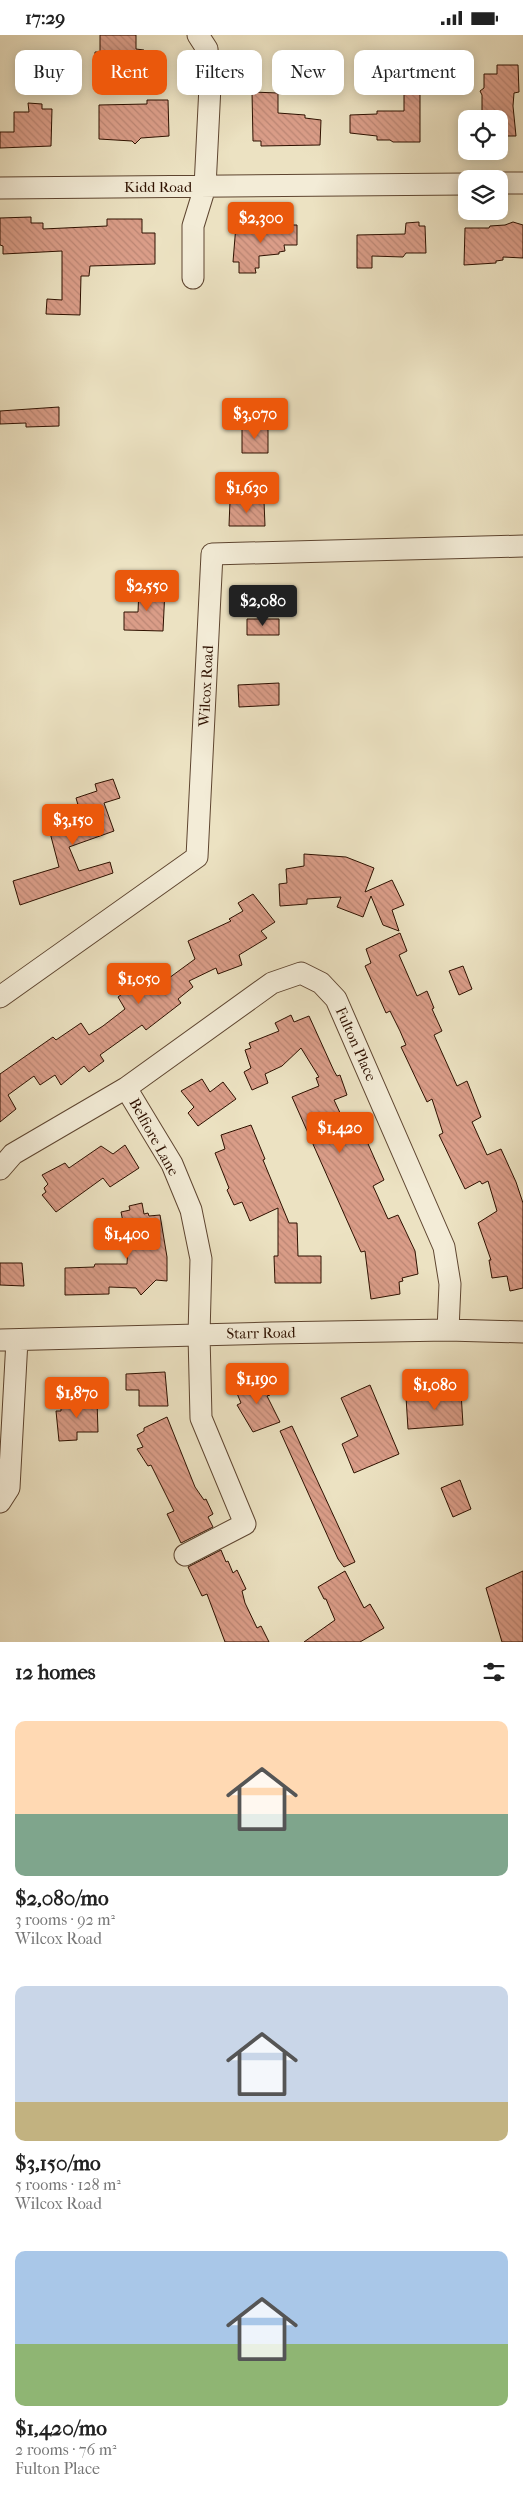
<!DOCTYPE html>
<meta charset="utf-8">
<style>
body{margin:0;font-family:"IM FELL French Canon",serif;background:#f2f2f2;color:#222;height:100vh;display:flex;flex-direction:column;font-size:19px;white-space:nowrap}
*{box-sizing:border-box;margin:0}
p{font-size:16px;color:#767676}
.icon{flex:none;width:28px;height:28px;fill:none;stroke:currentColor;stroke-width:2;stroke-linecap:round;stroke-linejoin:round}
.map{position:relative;height:1607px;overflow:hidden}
.sheet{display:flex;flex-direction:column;background:#fff;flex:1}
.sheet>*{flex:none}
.banner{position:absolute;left:15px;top:15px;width:494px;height:45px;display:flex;gap:10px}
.buttons{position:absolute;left:458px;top:75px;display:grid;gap:10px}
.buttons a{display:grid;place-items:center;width:50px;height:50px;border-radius:10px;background:#fff;box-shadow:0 2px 12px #0003;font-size:25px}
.price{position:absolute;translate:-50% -42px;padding:0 11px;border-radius:5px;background:#ea580c;color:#fff;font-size:16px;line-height:32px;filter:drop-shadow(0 1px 2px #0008)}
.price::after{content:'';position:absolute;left:50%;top:30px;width:15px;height:11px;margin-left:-8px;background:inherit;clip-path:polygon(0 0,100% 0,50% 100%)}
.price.active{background:#222;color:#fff}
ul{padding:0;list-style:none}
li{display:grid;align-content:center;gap:10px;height:265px;padding:0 15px}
li span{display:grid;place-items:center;height:155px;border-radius:10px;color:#555}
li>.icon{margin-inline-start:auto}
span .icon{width:90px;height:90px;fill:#fffc;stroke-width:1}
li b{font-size:21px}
h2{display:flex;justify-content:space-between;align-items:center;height:60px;padding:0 15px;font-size:21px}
.pill{padding:0 18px;border-radius:10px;background:#fff;box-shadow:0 2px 12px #0003;font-size:18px;line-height:45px}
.pill.active{background:#ea580c;color:#fff}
.status{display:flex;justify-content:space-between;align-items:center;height:35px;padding:0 25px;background:#fff;direction:ltr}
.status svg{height:14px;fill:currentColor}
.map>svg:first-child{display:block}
.building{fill:url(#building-back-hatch);stroke:#2e1100}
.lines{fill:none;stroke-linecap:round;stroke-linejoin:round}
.minor-casing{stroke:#5e4530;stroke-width:23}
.minor{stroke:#f3ecd7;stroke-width:21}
.labels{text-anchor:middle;stroke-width:5;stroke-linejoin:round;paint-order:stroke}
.street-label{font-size:15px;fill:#2e1100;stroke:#f3ecd7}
</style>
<div class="status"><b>17:29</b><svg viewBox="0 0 49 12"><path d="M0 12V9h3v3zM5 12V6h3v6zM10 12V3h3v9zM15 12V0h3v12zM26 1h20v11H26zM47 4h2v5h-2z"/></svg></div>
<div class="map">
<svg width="523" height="1607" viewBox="0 0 523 1607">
<defs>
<pattern id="building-back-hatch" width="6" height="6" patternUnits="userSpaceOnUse" patternTransform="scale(1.25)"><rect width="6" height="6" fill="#da9d88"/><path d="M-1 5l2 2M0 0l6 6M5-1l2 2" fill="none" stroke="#bb8674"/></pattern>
</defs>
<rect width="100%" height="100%" fill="#ece2c2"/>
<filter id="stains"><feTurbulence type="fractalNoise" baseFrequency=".004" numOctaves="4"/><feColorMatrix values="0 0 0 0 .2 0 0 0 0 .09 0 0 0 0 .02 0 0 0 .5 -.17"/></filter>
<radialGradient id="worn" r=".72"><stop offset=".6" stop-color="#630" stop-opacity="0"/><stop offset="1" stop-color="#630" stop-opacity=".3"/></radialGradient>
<path class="building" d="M 100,0 L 136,0 L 136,14 L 144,15 L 144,21 L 147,21 L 147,37 L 95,38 L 95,17 L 100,17 Z
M 497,30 L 518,30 L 519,57 L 514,58 L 513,71 L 516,101 L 499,101 L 499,84 L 484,84 L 482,80 L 482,60 L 480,56 L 484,53 L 484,39 L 497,39 Z
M 252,57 L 278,58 L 278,78 L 305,80 L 305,83 L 321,85 L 320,110 L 261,111 L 261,106 L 253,106 Z
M 404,59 L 420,59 L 420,107 L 393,107 L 390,105 L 377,105 L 377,101 L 350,98 L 350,80 L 377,79 L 377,76 L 404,76 Z
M 147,65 L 168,65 L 169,101 L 141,103 L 135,109 L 132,106 L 99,104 L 99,70 L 147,69 Z
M 28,68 L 42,69 L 42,74 L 52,74 L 51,111 L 0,113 L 0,97 L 14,97 L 14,77 L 29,77 Z
M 31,182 L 31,188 L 43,188 L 43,194 L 107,191 L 107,184 L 142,184 L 142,198 L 155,198 L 155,229 L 90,231 L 89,241 L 81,241 L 80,280 L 46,279 L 47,264 L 62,265 L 62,216 L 3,219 L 3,211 L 0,210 L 0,183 Z
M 419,187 L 419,191 L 425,191 L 426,218 L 406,218 L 403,222 L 372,221 L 372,233 L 357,233 L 357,200 L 405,199 L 406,188 Z
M 513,187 L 523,190 L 523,223 L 503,222 L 503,225 L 496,226 L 496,228 L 464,230 L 465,193 L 489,193 L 490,191 L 505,190 Z
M 236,190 L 297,190 L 297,210 L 284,210 L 285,216 L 279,217 L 279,219 L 259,221 L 259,233 L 255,233 L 256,238 L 239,238 L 239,227 L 233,227 Z
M 59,372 L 59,391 L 26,392 L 26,388 L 0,389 L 0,376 Z
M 242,392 L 268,392 L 268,418 L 242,418 Z
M 230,466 L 264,466 L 265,491 L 229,491 Z
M 139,553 L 165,554 L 163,596 L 124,595 L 124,577 L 138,577 Z
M 247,584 L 279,584 L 279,600 L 247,600 Z
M 279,648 L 279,670 L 239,672 L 238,650 Z
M 113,744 L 120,763 L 104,768 L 114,796 L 69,812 L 79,836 L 110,827 L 113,838 L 20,870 L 13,846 L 59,832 L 48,790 L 75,780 L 72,772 L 78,770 L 76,763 L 97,756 L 95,749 Z
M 304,819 L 346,822 L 374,833 L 365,857 L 392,845 L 404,870 L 392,875 L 399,896 L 383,890 L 371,861 L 363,882 L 337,872 L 341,862 L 307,864 L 307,869 L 280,871 L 279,849 L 287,848 L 286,834 L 304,831 Z
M 253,859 L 275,887 L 261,896 L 267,903 L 239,920 L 242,930 L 218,939 L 216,933 L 189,946 L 193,952 L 178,964 L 181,968 L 146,995 L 142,990 L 100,1020 L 104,1026 L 89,1037 L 84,1031 L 61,1050 L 55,1040 L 40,1050 L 34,1041 L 8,1060 L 16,1074 L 0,1087 L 0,1039 L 53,1002 L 56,1005 L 81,988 L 89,1000 L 103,991 L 125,974 L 118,962 L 161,931 L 169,943 L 195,924 L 188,906 L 231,886 L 229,884 L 243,876 L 238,868 Z
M 400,898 L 407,916 L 399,920 L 417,961 L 427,956 L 434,973 L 432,974 L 442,996 L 434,1000 L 457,1051 L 467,1046 L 481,1082 L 472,1087 L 487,1120 L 501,1114 L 516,1147 L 523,1168 L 523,1253 L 510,1256 L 507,1241 L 492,1243 L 489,1225 L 491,1225 L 478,1188 L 497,1176 L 488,1146 L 482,1149 L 480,1146 L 465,1154 L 439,1100 L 443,1098 L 432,1064 L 427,1067 L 401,1012 L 406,1010 L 400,996 L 390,976 L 386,978 L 365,931 L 371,928 L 366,914 Z
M 463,931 L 472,954 L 459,960 L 449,936 Z
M 291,980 L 294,987 L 309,981 L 334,1036 L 337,1041 L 340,1040 L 347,1060 L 334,1065 L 349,1097 L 361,1093 L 384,1145 L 373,1151 L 388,1184 L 398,1180 L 415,1216 L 418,1239 L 402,1243 L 403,1246 L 399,1247 L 400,1259 L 371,1264 L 365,1216 L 361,1217 L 292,1062 L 319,1051 L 316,1043 L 319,1042 L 301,1013 L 282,1031 L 265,1039 L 268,1048 L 252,1055 L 244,1037 L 251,1033 L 245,1015 L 251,1013 L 249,1008 L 279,996 L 275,988 Z
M 202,1044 L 210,1057 L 223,1047 L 236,1064 L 198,1091 L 188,1078 L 194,1072 L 181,1056 Z
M 251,1090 L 265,1124 L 263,1125 L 289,1188 L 297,1188 L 298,1221 L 321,1221 L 321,1248 L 275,1248 L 274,1221 L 278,1221 L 278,1173 L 250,1186 L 242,1167 L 234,1170 L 227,1155 L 229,1153 L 215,1118 L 225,1114 L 221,1100 Z
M 125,1110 L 139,1133 L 110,1152 L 103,1143 L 56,1177 L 42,1160 L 46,1157 L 44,1153 L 48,1149 L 42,1140 L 65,1128 L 69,1133 L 101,1111 L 113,1119 Z
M 142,1168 L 144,1179 L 148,1178 L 149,1181 L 160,1180 L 167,1222 L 167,1246 L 156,1245 L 141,1260 L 136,1253 L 109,1252 L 109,1259 L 65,1260 L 65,1233 L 94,1232 L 95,1229 L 127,1229 L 128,1211 L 121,1177 L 130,1175 L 129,1171 Z
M 0,1228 L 22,1228 L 24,1251 L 0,1250 Z
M 165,1337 L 168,1371 L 139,1371 L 139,1355 L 126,1355 L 126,1339 Z
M 261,1341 L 270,1360 L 267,1361 L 280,1387 L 253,1397 L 237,1370 L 241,1368 L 236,1356 Z
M 370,1350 L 399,1419 L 354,1438 L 342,1409 L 358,1401 L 341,1363 Z
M 461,1357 L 463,1390 L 408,1394 L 406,1362 Z
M 66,1365 L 97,1365 L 98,1397 L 77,1397 L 77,1405 L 59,1406 L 56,1376 L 61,1376 L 61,1371 L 66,1371 Z
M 167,1382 L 195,1452 L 204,1465 L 206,1464 L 213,1479 L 208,1482 L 213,1492 L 181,1508 L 167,1479 L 174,1476 L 151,1430 L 148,1431 L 137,1414 L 143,1412 L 137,1400 L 144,1396 L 144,1393 Z
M 292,1391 L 355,1527 L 344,1532 L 338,1524 L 280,1396 Z
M 460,1445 L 471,1474 L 453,1482 L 441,1453 Z
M 221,1515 L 226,1527 L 228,1526 L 233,1538 L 237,1535 L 246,1554 L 242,1556 L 245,1568 L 257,1593 L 261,1591 L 269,1607 L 225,1607 L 207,1559 L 202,1561 L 188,1532 Z
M 345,1536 L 364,1573 L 370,1569 L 384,1593 L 360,1607 L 304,1607 L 335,1585 L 326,1564 L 324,1564 L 318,1552 Z
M 523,1536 L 523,1607 L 502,1607 L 486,1553 Z"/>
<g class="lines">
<g class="minor-casing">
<path id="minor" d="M 499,148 L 523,148
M 0,153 L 466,149
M 193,243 L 193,191 L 205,152 L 210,51 L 207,14 L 198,0
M 0,962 L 197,822 L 212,519 L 523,511
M 126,1053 L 172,1129 L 191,1175 L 201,1224 L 199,1300 L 201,1383 L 245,1489 L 185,1520
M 0,1134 L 13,1119 L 126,1053 L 272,948 L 301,938 L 321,948 L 336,964 L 444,1212 L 450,1249 L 448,1295
M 0,1305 L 271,1298 L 448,1295 L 523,1297
M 0,1467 L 9,1453 L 17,1305"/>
</g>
<use href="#minor" class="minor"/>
</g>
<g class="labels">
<g class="street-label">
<text x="158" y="157">Kidd Road</text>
<text transform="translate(206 651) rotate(-87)" y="5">Wilcox Road</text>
<text transform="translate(356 1009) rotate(66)" y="5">Fulton Place</text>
<text transform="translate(154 1102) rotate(61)" y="5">Belfiore Lane</text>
<text transform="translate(261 1298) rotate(-1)" y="5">Starr Road</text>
</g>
</g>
<rect width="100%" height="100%" filter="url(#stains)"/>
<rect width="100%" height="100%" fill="url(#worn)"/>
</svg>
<div class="buttons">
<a><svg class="icon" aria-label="locate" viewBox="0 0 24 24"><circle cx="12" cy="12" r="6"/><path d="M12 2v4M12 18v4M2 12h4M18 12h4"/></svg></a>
<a><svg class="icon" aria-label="layers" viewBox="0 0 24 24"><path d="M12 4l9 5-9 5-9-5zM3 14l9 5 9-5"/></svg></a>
</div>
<b class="price" style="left:261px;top:209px">$2,300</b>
<b class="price" style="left:255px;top:405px">$3,070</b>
<b class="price" style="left:247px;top:479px">$1,630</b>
<b class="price" style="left:147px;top:577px">$2,550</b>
<b class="price active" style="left:263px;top:592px">$2,080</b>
<b class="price" style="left:73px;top:811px">$3,150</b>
<b class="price" style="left:139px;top:970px">$1,050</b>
<b class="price" style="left:340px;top:1119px">$1,420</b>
<b class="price" style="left:127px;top:1225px">$1,400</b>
<b class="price" style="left:257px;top:1370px">$1,190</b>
<b class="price" style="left:435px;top:1376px">$1,080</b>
<b class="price" style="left:77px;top:1384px">$1,870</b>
<div class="banner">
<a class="pill">Buy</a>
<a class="pill active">Rent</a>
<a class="pill">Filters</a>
<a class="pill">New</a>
<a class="pill">Apartment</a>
</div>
</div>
<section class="sheet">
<h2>12 homes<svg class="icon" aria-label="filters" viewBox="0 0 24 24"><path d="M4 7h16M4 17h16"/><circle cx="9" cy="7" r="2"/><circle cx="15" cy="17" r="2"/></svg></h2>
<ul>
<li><span style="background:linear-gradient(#ffd9b3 60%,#7fa58c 0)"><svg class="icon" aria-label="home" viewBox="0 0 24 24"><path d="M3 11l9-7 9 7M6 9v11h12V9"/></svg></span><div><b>$2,080/mo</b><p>3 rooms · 92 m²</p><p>Wilcox Road</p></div></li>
<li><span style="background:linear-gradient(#c9d6e8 75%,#c2b280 0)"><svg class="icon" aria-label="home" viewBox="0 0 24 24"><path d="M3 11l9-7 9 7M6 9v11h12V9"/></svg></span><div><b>$3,150/mo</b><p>5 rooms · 128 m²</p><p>Wilcox Road</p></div></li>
<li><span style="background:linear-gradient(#a9c7e8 60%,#8fb573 0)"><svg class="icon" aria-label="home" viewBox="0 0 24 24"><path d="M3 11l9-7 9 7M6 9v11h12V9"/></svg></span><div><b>$1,420/mo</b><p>2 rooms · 76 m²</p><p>Fulton Place</p></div></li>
</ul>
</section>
